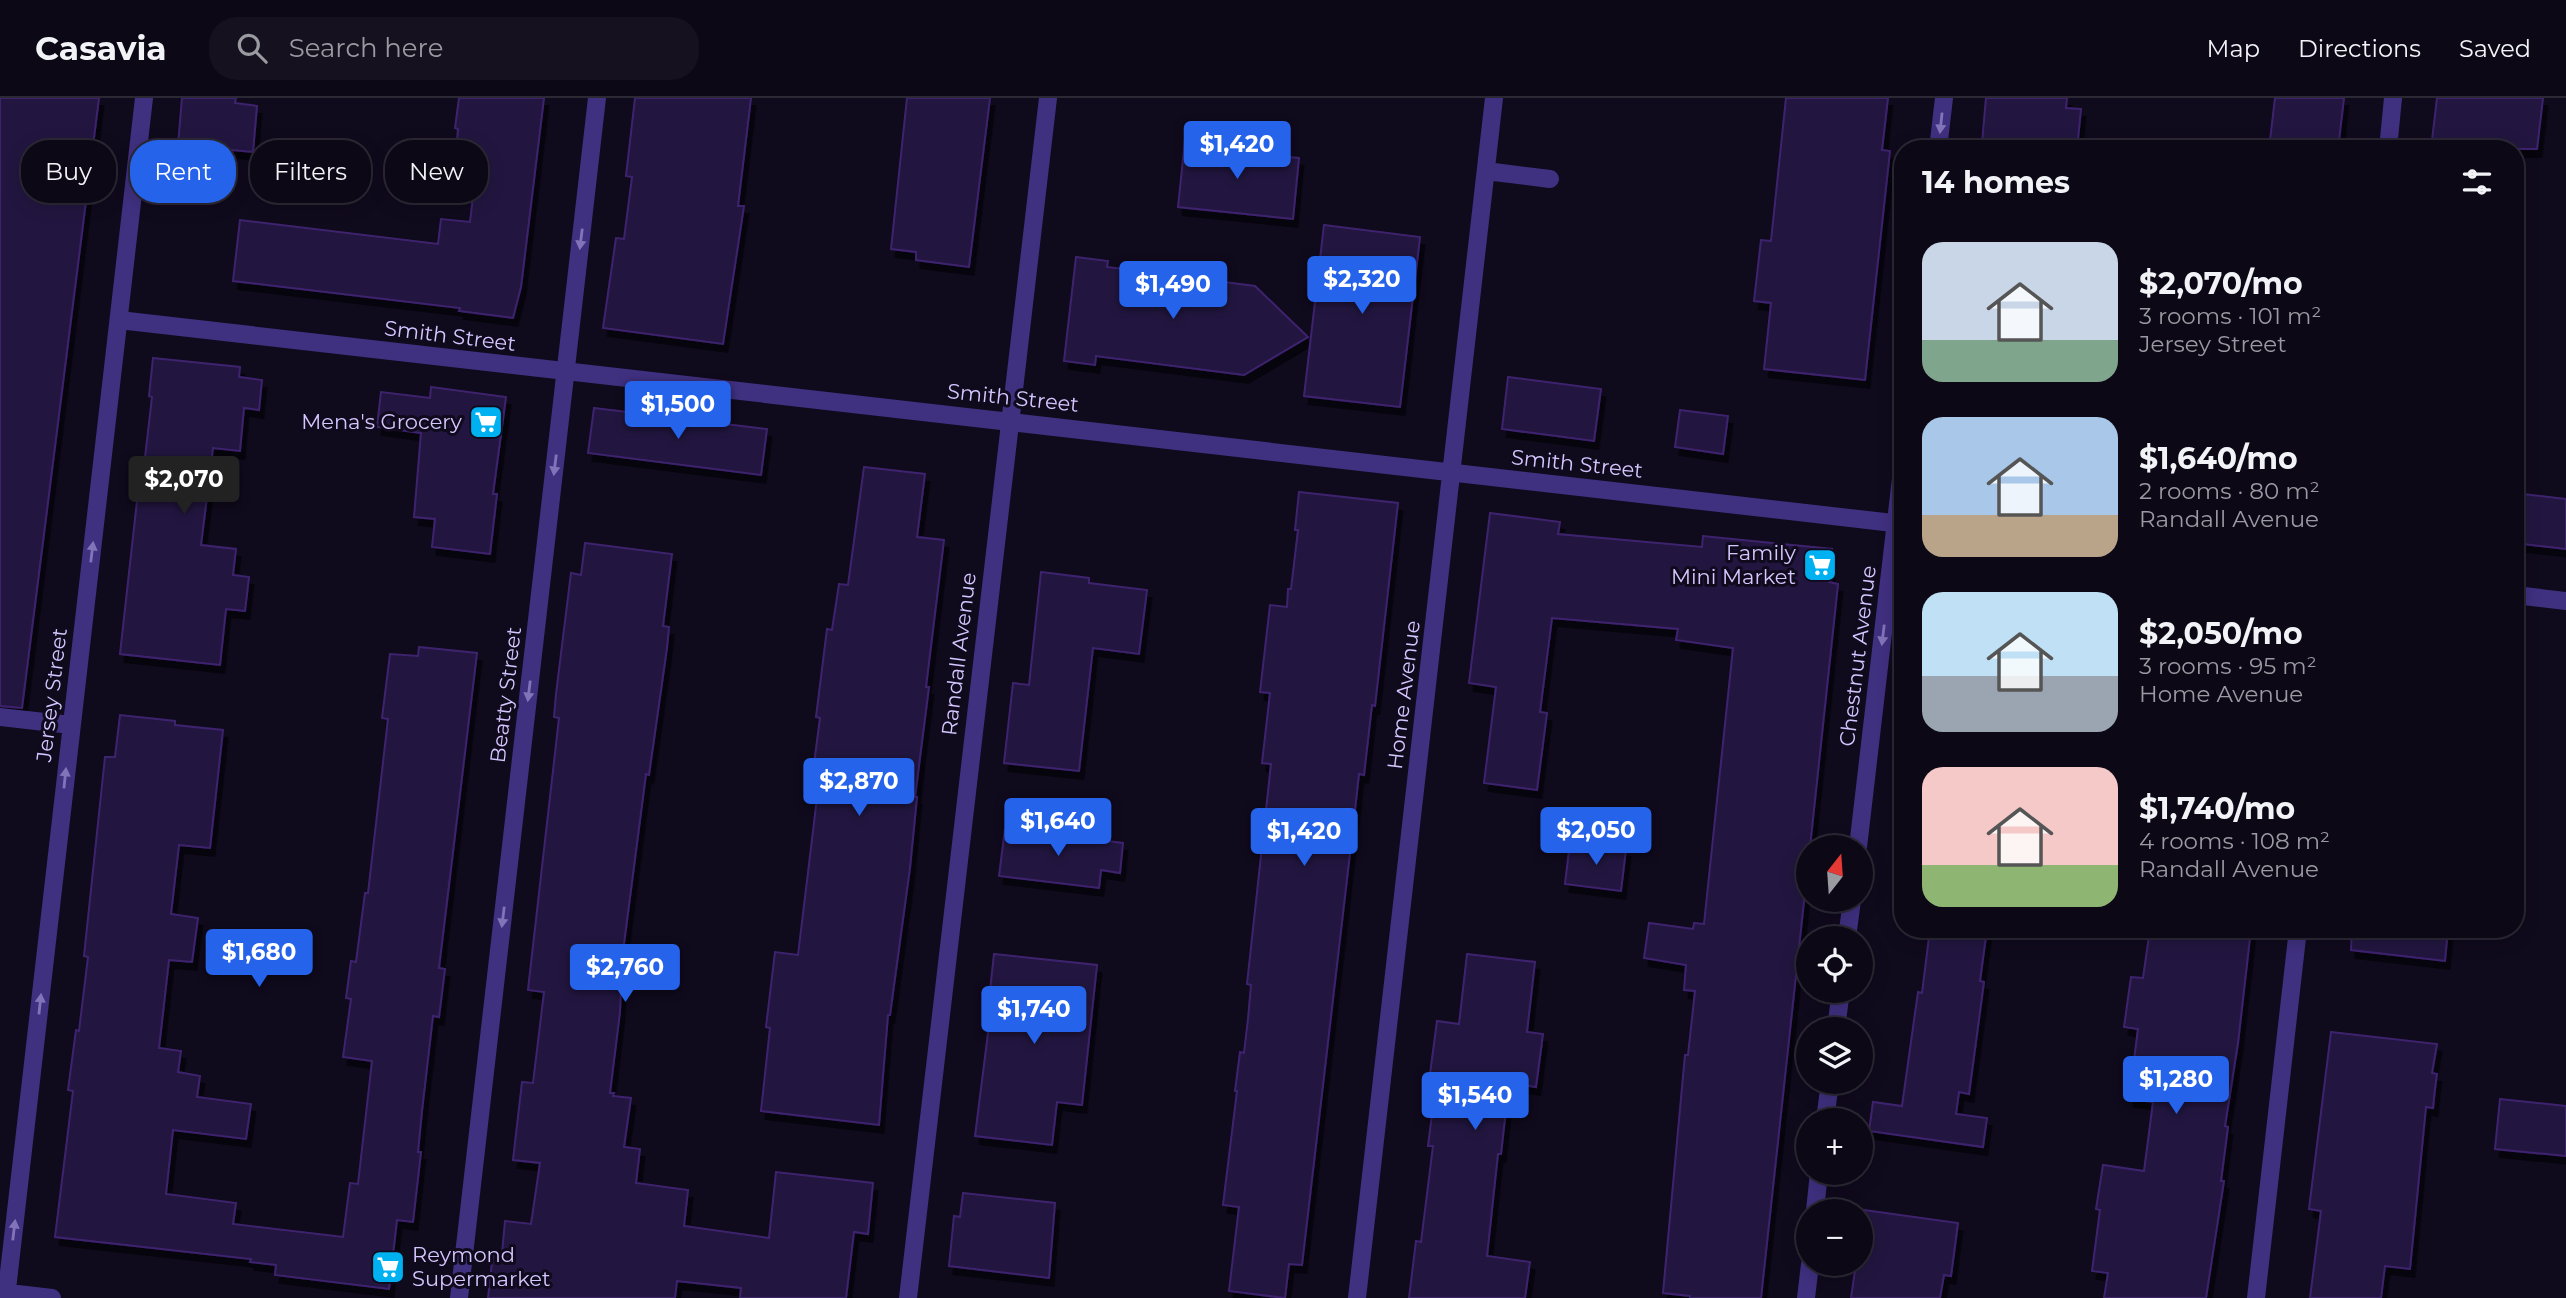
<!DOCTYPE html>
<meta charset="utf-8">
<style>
body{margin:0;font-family:Montserrat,sans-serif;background:#15111f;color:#f1f3f6;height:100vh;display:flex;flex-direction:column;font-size:26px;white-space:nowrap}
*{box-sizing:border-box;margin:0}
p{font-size:23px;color:#9a9aa1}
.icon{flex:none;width:38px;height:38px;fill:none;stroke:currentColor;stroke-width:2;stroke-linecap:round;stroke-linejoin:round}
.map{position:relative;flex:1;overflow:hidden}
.side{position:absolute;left:1894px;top:42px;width:630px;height:798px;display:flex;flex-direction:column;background:#0c0816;border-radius:28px;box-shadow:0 4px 18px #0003,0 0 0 2px #2c2935}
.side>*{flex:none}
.guide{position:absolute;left:21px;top:42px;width:665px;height:63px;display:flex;gap:14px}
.needle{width:46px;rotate:17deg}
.tools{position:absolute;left:1796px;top:737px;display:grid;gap:14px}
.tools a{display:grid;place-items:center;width:77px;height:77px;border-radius:50%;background:#0c0816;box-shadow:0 4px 18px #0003,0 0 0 2px #2c2935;font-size:35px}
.price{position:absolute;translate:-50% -60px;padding:0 16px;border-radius:7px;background:#2563eb;color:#fff;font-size:23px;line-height:46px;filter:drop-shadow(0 2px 4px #0008)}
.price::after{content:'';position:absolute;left:50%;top:42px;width:21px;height:16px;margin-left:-10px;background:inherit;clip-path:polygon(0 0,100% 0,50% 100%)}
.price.current{background:#222;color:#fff}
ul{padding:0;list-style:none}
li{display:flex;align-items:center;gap:21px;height:175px;padding:0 28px}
li span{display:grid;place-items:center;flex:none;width:196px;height:140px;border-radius:21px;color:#555}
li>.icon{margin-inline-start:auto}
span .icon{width:84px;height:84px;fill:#fffc;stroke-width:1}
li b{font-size:30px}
h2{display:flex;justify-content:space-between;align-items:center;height:84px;padding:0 28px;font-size:30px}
.pill{padding:0 24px;border-radius:28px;background:#0c0816;box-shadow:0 4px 18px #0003,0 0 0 2px #2c2935;font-size:24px;line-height:63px}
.pill.current{background:#2563eb;color:#fff}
header{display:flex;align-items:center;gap:42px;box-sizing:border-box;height:98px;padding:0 35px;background:#0c0816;border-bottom:2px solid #2c2935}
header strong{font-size:33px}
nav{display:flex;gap:38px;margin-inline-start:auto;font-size:24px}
.search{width:490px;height:63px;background:#15111f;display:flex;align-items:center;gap:18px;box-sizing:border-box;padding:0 24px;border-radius:28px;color:#9a9aa1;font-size:26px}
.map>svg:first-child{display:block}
.building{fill:#241440;stroke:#3e246e;stroke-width:2;filter:url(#shadow)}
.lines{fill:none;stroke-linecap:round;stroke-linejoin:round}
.minor{stroke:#403080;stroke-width:18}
.oneway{fill:#8374b9}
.labels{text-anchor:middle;stroke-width:6;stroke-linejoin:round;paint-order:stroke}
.street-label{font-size:21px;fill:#d5c6ff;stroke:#100a1d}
.poi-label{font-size:21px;fill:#d5c6ff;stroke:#100a1d;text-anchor:end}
</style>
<header>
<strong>Casavia</strong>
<div class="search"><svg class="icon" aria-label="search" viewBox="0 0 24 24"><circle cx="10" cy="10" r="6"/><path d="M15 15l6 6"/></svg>Search here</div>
<nav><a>Map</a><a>Directions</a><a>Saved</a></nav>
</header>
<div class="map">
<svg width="2566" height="1200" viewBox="0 0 2566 1200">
<defs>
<filter id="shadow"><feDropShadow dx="4.5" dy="8" stdDeviation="0" flood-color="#0009"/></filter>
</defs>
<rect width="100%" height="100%" fill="#100a1d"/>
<path class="building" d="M 0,0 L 99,0 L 22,610 L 0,608 Z
M 182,0 L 236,0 L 235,5 L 257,8 L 253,54 L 178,47 Z
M 459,0 L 544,0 L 521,189 L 513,220 L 459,213 L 460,210 L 233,183 L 240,122 L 438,146 L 441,121 L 470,124 L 478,56 L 456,54 L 458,31 L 455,30 Z
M 635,0 L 751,0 L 738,108 L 744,108 L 723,246 L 603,230 L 616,140 L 624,141 L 632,79 L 626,78 Z
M 907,0 L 990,0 L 969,169 L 916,162 L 916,154 L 891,151 Z
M 1786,0 L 1888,0 L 1882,52 L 1890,53 L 1865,282 L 1764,271 L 1771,205 L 1754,203 L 1761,142 L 1771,143 Z
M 1986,0 L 2067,0 L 2066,10 L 2081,11 L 2077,51 L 2039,51 L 1982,45 Z
M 2275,0 L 2344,0 L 2338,51 L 2269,51 Z
M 2437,0 L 2543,0 L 2537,51 L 2431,51 Z
M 1185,42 L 1247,49 L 1246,55 L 1299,60 L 1293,121 L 1178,109 Z
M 1324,127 L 1420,139 L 1400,309 L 1304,298 Z
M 1076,159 L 1108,163 L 1107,169 L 1255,188 L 1308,239 L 1244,277 L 1096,258 L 1095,267 L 1064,263 Z
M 153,260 L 240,269 L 239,279 L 262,282 L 259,312 L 244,310 L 240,353 L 213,350 L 201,447 L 236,451 L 233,477 L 249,479 L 245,513 L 226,511 L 220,567 L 120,556 L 138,394 L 141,394 L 152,299 L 149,298 Z
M 1508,279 L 1601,291 L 1594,343 L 1502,331 Z
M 431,289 L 506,299 L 493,396 L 497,396 L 490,456 L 432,449 L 435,421 L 414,419 L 421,335 L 377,329 L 381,294 L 430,300 Z
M 594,310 L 767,331 L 761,377 L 588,355 Z
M 1680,312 L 1728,318 L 1723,356 L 1675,349 Z
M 864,369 L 925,376 L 917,439 L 944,442 L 926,589 L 929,589 L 915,699 L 917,699 L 910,770 L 890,917 L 888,917 L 879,1027 L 761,1013 L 770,930 L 766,929 L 775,854 L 798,857 L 821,667 L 814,666 L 820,620 L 816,619 L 827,531 L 832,532 L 839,486 L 848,487 Z
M 1299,394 L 1398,405 L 1375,608 L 1372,607 L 1364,677 L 1359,676 L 1354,721 L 1302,1167 L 1289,1166 L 1285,1200 L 1229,1193 L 1239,1109 L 1223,1107 L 1237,993 L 1235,993 L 1240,954 L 1244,955 L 1248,921 L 1251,887 L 1247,886 L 1271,666 L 1262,665 L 1270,595 L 1260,594 L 1270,507 L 1287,509 L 1288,491 L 1291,491 L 1298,432 L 1295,432 Z
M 2515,395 L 2566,401 L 2566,451 L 2515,445 Z
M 1490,415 L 1560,424 L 1558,436 L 1702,449 L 1703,438 L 1832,451 L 1829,484 L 1838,486 L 1810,749 L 1808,749 L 1806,785 L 1761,1200 L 1690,1200 L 1690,1198 L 1663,1195 L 1685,957 L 1688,957 L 1695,893 L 1684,892 L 1686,867 L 1644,860 L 1649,825 L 1693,831 L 1694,825 L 1704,826 L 1733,550 L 1676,542 L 1678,531 L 1552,520 L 1540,614 L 1547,615 L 1537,692 L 1484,685 L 1496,589 L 1469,585 Z
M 585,445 L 672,456 L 663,528 L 669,529 L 667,550 L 649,677 L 646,676 L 622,861 L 620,914 L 610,995 L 614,995 L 613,998 L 631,1000 L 624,1049 L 640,1051 L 636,1085 L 688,1092 L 684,1128 L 769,1140 L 776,1074 L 873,1085 L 868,1136 L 854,1134 L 846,1200 L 740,1200 L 741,1190 L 677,1183 L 675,1200 L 488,1200 L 493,1154 L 502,1155 L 505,1123 L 531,1126 L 540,1065 L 513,1062 L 522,984 L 533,985 L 544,894 L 528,892 L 559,620 L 554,619 L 556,596 L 571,475 L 581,477 Z
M 1041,474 L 1089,480 L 1089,485 L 1147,492 L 1139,556 L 1093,550 L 1079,673 L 1004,665 L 1013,585 L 1029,587 Z
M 419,549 L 477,555 L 439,870 L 445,871 L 439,919 L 433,918 L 422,1013 L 418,1054 L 421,1054 L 413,1124 L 397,1122 L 389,1191 L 275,1177 L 276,1167 L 250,1164 L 251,1161 L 55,1139 L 73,993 L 68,992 L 76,932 L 79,933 L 88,859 L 84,858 L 105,659 L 115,659 L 120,617 L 175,623 L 175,627 L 223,632 L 210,750 L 179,747 L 171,816 L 198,820 L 192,864 L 169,862 L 159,950 L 181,953 L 178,974 L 200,978 L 197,999 L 251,1006 L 246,1041 L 173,1032 L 166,1096 L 236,1105 L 233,1126 L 343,1139 L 350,1085 L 358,1086 L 372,963 L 343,959 L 351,901 L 346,900 L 351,863 L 356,864 L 365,795 L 368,795 L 388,621 L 382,620 L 390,556 L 418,558 Z
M 1005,731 L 1123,745 L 1120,775 L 1101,772 L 1099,790 L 999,778 Z
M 1570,744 L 1626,751 L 1621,793 L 1565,786 Z
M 1930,831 L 1987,831 L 1980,883 L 1984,884 L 1969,996 L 1959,994 L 1956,1016 L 1987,1020 L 1983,1049 L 1869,1033 L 1873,1004 L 1902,1008 L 1918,894 L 1922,895 Z
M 2150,831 L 2251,831 L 2238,945 L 2225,1028 L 2228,1029 L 2221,1083 L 2224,1083 L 2206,1200 L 2104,1200 L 2108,1175 L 2092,1173 L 2100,1112 L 2096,1111 L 2103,1067 L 2144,1073 L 2153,1004 L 2129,1001 L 2138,931 L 2124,929 L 2131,879 L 2143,880 Z
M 2352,831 L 2448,831 L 2445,863 L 2351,852 Z
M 994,856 L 1097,867 L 1082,1007 L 1057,1004 L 1052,1047 L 975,1038 L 991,911 L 988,911 Z
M 1467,856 L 1535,864 L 1527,934 L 1543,936 L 1536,989 L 1509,985 L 1501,1056 L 1498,1056 L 1487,1158 L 1530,1164 L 1525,1200 L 1409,1200 L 1416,1143 L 1421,1144 L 1433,1048 L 1428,1048 L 1437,977 L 1430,976 L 1437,923 L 1459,926 Z
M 2331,934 L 2437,946 L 2432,975 L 2437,976 L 2435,991 L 2433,1010 L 2426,1009 L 2410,1171 L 2385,1168 L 2381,1200 L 2310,1200 L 2321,1113 L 2309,1111 Z
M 2500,1001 L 2566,1008 L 2566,1058 L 2495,1051 Z
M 963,1095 L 1055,1105 L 1049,1180 L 949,1168 L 954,1118 L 960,1119 Z
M 1864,1112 L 1958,1125 L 1951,1178 L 1944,1177 L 1940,1200 L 1851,1200 L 1856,1166 L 1860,1166 Z"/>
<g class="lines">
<path class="minor" d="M 1938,51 L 1944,0
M 2388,51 L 2393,0
M 1486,73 L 1550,81
M 119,222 L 1902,426
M 2515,497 L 2566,503
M 0,619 L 71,627
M 1858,749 L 1902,372
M 1847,840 L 1852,802
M 1836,931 L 1841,892
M 1825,1022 L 1830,984
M 1815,1113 L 1819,1074
M 0,1194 L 52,1200
M 6,1200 L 144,0
M 459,1200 L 597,0
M 908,1200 L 1048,0
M 1357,1200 L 1494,0
M 1806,1200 L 1810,1166
M 2256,1200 L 2298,831"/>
</g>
<defs><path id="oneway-solid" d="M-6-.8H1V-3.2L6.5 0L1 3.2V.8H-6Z" transform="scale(1.75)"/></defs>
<g class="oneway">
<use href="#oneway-solid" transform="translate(1941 25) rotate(96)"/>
<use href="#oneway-solid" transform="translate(581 141) rotate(97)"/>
<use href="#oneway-solid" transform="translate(555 367) rotate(97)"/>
<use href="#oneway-solid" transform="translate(92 454) rotate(-83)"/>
<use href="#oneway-solid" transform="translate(1883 537) rotate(97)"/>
<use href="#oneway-solid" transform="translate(529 593) rotate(97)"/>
<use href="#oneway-solid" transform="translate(65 680) rotate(-84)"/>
<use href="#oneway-solid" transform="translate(503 819) rotate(97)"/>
<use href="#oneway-solid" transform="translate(40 906) rotate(-84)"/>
<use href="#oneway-solid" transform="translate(14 1132) rotate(-83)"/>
</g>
<defs>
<g id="supermarket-square" transform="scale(1.75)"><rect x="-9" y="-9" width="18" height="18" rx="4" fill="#00b1f1" stroke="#100a1d"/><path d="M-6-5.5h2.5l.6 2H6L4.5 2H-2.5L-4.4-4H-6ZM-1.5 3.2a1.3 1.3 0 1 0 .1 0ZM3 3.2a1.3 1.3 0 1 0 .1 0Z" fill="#fff"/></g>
</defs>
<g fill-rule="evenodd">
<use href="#supermarket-square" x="486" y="324"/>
<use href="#supermarket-square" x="1820" y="467"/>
<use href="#supermarket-square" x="388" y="1169"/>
</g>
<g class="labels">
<g class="street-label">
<text transform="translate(450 238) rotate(7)" y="7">Smith Street</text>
<text transform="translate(1013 300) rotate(6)" y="7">Smith Street</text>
<text transform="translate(1577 366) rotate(6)" y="7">Smith Street</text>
<text transform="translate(959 556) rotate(-83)" y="7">Randall Avenue</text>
<text transform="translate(1858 558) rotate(-83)" y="7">Chestnut Avenue</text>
<text transform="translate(52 597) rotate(-83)" y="7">Jersey Street</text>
<text transform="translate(506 597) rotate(-83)" y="7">Beatty Street</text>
<text transform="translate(1404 597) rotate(-83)" y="7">Home Avenue</text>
</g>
<g class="poi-label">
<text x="462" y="331">Mena's Grocery</text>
<text x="1796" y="462">Family<tspan x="1796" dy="24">Mini Market</tspan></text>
<text x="412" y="1164" text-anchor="start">Reymond<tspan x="412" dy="24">Supermarket</tspan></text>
</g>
</g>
</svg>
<div class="tools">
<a><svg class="needle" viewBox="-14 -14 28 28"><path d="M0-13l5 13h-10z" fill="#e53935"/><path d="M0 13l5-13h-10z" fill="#9a9aa1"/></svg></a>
<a><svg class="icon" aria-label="locate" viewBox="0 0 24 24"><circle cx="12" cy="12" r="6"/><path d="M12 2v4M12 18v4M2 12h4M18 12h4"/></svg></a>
<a><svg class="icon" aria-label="layers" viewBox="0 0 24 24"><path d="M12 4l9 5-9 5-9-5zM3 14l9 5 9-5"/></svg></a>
<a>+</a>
<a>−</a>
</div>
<b class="price" style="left:1237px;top:83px">$1,420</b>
<b class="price" style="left:1362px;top:218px">$2,320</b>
<b class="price" style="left:1173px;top:223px">$1,490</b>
<b class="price" style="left:678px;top:343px">$1,500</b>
<b class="price current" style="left:184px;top:418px">$2,070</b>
<b class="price" style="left:859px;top:720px">$2,870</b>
<b class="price" style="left:1058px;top:760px">$1,640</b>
<b class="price" style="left:1596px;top:769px">$2,050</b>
<b class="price" style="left:1304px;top:770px">$1,420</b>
<b class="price" style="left:259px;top:891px">$1,680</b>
<b class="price" style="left:625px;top:906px">$2,760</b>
<b class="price" style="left:1034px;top:948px">$1,740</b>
<b class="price" style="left:2176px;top:1018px">$1,280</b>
<b class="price" style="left:1475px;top:1034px">$1,540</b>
<div class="guide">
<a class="pill">Buy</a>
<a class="pill current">Rent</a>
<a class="pill">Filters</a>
<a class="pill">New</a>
</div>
<section class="side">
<h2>14 homes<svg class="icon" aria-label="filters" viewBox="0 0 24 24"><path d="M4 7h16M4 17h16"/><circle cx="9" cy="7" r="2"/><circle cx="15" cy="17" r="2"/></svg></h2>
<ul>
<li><span style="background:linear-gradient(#c9d6e8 70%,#7fa58c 0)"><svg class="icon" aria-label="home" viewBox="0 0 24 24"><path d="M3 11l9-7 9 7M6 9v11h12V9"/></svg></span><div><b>$2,070/mo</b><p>3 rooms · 101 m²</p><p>Jersey Street</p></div></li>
<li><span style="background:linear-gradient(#a9c7e8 70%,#b9a48a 0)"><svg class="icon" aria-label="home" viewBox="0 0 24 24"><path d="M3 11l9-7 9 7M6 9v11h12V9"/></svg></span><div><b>$1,640/mo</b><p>2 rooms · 80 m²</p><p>Randall Avenue</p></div></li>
<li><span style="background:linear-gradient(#bfe0f5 60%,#9aa5b1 0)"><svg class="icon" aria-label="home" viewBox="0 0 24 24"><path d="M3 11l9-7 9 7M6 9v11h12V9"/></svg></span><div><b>$2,050/mo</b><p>3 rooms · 95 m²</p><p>Home Avenue</p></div></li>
<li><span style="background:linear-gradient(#f6c9c9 70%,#8fb573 0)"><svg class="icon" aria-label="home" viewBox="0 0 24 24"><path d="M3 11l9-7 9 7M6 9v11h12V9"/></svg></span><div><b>$1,740/mo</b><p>4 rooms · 108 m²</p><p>Randall Avenue</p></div></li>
</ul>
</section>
</div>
